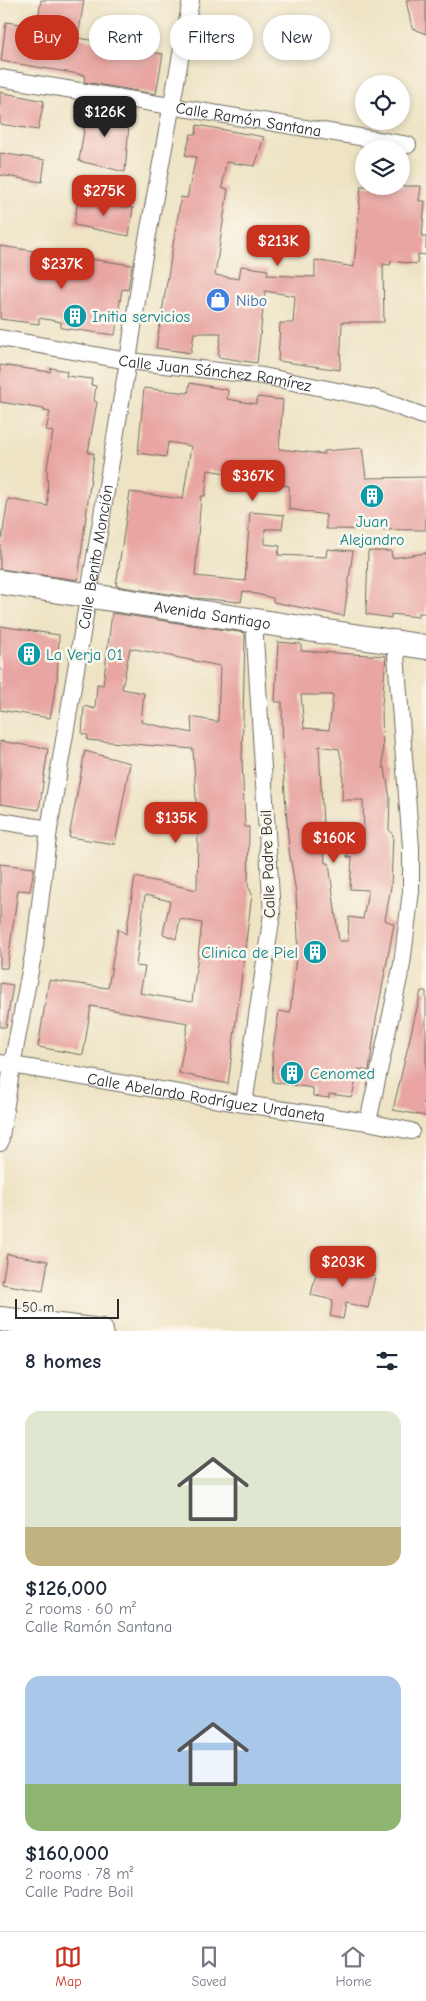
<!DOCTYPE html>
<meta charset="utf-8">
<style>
body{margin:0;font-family:"Comic Neue",sans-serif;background:#f6f6f7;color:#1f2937;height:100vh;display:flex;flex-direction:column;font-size:19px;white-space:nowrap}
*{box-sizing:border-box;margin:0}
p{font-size:16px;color:#747a83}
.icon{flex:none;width:28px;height:28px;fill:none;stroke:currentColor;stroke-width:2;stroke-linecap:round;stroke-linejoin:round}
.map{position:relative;height:1331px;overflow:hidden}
.panel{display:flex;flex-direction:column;background:#fff;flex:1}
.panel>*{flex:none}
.guide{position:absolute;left:15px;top:15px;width:396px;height:45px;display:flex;gap:10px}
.buttons{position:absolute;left:355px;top:75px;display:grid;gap:10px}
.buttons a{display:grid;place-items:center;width:55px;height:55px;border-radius:50%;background:#fff;box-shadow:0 2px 8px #0003;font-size:25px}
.scale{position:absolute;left:15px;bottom:12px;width:104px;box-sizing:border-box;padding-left:5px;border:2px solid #2b2b2b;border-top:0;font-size:14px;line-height:18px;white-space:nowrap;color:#2b2b2b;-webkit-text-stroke:4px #fbf7ec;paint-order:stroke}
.price{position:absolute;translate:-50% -42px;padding:0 11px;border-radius:10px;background:#c8321e;color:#fff;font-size:16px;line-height:32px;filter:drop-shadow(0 1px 2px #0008)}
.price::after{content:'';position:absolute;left:50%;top:30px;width:15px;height:11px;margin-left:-8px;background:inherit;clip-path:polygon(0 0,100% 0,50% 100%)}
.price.on{background:#222;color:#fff}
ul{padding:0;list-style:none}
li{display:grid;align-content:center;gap:10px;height:265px;padding:0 25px}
li span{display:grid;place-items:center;height:155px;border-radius:15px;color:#555}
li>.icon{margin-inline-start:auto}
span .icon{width:90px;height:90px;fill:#fffc;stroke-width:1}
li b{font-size:21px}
h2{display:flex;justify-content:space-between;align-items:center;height:60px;padding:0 25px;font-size:21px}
.chip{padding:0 18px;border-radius:22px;background:#fff;box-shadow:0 2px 8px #0003;font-size:18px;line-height:45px}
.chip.on{background:#c8321e;color:#fff}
.tab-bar{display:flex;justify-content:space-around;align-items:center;height:70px;border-top:1px solid #e0e1e3;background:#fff;font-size:14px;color:#747a83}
.tab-bar a{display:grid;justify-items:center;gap:2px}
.tab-bar .on{color:#c8321e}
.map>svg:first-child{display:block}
.building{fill:#e8a5a1;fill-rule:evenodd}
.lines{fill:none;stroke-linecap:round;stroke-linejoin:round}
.street-casing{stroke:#6f6b61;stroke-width:18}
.secondary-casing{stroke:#6f6b61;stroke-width:26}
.street{stroke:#fff;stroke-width:16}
.secondary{stroke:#fff;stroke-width:24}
.labels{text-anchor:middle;stroke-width:5;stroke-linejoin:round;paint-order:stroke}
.street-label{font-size:16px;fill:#2b2b2b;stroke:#fbf7ec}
.shop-label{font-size:16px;fill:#366cbe;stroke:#fbf7ec;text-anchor:start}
.culture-label{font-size:16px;fill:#0d838f;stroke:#fbf7ec;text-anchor:start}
</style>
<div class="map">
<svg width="426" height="1331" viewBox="0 0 426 1331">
<rect width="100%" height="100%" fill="#fbf7ec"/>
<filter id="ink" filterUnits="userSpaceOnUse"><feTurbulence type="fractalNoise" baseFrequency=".02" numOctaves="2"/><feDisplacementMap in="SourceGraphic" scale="10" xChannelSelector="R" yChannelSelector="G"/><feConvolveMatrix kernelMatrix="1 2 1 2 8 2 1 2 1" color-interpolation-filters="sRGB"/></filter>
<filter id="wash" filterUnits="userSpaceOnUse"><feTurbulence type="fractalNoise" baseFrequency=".0096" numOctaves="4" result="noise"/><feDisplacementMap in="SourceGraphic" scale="20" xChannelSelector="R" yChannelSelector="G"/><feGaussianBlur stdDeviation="1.12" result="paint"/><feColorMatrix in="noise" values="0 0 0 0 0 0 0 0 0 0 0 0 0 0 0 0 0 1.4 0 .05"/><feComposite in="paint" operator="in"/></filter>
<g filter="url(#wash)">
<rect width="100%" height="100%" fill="#eee3c4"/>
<g id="blocks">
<path class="building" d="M 41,0 L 84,0 L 78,38 L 115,44 L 116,36 L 140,40 L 138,50 L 163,54 L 156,94 L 84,82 L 85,75 L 1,61 L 6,22 L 37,26 Z
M 406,0 L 426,0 L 426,34 L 412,28 Z
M 0,92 L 44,101 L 38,130 L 0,124 Z
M 84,105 L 130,113 L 125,172 L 79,161 L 84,130 Z
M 197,125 L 264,137 L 255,166 L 226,162 L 222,188 L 228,189 L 215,275 L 239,279 L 241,266 L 268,270 L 267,275 L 315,277 L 315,260 L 354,267 L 361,186 L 421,186 L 419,201 L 425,201 L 422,236 L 426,237 L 426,255 L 418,254 L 417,264 L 391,261 L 390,265 L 383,264 L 384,322 L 342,322 L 340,370 L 278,361 L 280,323 L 293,323 L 295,296 L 265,291 L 257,363 L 218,357 L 221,333 L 194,333 L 191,353 L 156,348 L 181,197 L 187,198 L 196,157 L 185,155 L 191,134 L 196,134 Z
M 0,153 L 45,160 L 42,182 L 0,175 Z
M 78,200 L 133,208 L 129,236 L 74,225 Z
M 0,246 L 132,265 L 128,290 L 122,289 L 115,335 L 61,328 L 61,322 L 39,318 L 39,324 L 0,319 Z
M 0,365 L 50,372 L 51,368 L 67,371 L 66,376 L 92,379 L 91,385 L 96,386 L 94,401 L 97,402 L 88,453 L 94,453 L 78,580 L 0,569 L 0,538 L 2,538 L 8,499 L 48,506 L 47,468 L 53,432 L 46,430 L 50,412 L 44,411 L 44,409 L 0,402 Z
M 190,383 L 228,390 L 227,399 L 256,404 L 257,397 L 283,400 L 279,449 L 324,454 L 324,451 L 362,448 L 366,478 L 426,477 L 426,530 L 326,529 L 326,515 L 289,509 L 289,486 L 242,480 L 243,476 L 208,470 L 205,496 L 201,496 L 195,576 L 245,581 L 250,512 L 284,515 L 282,529 L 265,529 L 265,544 L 280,546 L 278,555 L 326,557 L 327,549 L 353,551 L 344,616 L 273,602 L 273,598 L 243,591 L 241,602 L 195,598 L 116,586 L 130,492 L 183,499 L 191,446 L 168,442 L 166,457 L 138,453 L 144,388 L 188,393 Z
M 368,551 L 391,551 L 392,558 L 426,553 L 426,613 L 418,613 L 418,617 L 391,614 L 391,618 L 366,614 Z
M 112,613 L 245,633 L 242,760 L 245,827 L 249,827 L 248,886 L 252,894 L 228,1084 L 179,1073 L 188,1023 L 91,1006 L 83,1055 L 38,1047 L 49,980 L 108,988 L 118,929 L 126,934 L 135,877 L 197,890 L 198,832 L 193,749 L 87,740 L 88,735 L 82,734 L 84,706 L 95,709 L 97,684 L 103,685 ZM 130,648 L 220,666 L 218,722 L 191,717 L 192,733 L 141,722 L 144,693 L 122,689 ZM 145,895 L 170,901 L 163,934 L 176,939 L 180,919 L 202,923 L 192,1002 L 140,993 L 145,967 L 136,966 Z
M 0,626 L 59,635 L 57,681 L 50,718 L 0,710 Z
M 278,642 L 301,644 L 301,651 L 386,656 L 382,704 L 383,768 L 385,768 L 390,799 L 389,830 L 393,835 L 391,887 L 385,920 L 394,924 L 376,1020 L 369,1071 L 358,1069 L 352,1097 L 329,1094 L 329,1098 L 313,1096 L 313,1088 L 273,1082 L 272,1054 L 279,1011 L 290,1013 L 298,938 L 296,893 L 289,850 L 283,765 L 282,702 L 275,702 ZM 301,695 L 333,695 L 329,730 L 304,728 ZM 319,746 L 339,749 L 343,767 L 342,800 L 363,800 L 364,834 L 347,831 L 347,857 L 352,858 L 350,889 L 368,890 L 363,919 L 349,917 L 348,941 L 339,941 L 329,863 L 325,863 Z
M 0,741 L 48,749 L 39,810 L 0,804 Z
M 85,751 L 130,763 L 115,844 L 69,837 Z
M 0,864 L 34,868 L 30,891 L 18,890 L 7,968 L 0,968 Z
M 0,983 L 13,985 L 6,1027 L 0,1027 Z
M 421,991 L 426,991 L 426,1092 L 423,1103 L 426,1105 L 426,1116 L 393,1110 Z
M 7,1254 L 48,1261 L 43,1291 L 2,1284 Z
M 318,1264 L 375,1276 L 368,1308 L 346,1303 L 343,1319 L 330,1316 L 333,1300 L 311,1295 Z"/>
</g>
</g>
<g filter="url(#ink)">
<use href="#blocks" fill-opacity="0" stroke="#6f6b61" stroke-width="1"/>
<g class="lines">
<g class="street-casing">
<g id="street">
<path id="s1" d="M 0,78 L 408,145"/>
<path id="s2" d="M 0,338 L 128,361 L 263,376 L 377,399 L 426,417"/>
<path d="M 0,821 L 49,829"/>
<path id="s3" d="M 0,1063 L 244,1104 L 368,1122 L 411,1131"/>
<path d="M 244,1104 L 272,914 L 254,622"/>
<path d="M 368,1122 L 402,964 L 411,891 L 411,847 L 395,642"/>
<path id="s4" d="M 0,1143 L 12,1065 L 35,945 L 49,829 L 128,361 L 142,267 L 191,0"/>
</g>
</g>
<g class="secondary-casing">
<g id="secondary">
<path id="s5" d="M 0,582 L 426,647"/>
<path d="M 0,1319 L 101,1331"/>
</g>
</g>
<use href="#street" class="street"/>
<use href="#secondary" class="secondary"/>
</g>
</g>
<defs>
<g id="shop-disc" transform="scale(1.25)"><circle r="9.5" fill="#3f7fe0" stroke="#fbf7ec"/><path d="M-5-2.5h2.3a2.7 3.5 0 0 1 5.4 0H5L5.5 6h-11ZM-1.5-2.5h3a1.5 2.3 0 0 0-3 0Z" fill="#fff"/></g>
<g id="building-disc" transform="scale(1.25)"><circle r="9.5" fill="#0f9aa8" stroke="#fbf7ec"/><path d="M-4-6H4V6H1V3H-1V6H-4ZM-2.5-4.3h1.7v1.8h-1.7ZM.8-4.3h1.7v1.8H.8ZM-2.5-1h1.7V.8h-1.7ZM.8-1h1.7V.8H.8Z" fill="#fff"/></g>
</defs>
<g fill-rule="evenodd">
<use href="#shop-disc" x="218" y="300"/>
<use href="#building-disc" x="75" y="316"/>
<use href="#building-disc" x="372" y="496"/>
<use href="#building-disc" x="29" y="654"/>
<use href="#building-disc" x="315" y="952"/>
<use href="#building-disc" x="292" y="1073"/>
</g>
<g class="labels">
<g class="street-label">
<text dy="6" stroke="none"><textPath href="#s1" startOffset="252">Calle Ramón Santana</textPath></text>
<text dy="6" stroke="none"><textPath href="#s2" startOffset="218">Calle Juan Sánchez Ramírez</textPath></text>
<text dy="6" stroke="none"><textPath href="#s4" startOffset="594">Calle Benito Monción</textPath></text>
<text dy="6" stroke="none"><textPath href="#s5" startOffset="215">Avenida Santiago</textPath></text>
<text transform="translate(267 864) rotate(-92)" y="6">Calle Padre Boil</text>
<text dy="6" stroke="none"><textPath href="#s3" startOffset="209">Calle Abelardo Rodríguez Urdaneta</textPath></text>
</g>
<g class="shop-label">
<text x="236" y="306">Nibo</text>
</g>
<g class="culture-label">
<text x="92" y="322">Initia servicios</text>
<text x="372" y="527" text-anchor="middle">Juan<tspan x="372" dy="18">Alejandro</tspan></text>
<text x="46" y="660">La Verja 01</text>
<text x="298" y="958" text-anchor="end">Clinica de Piel</text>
<text x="310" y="1079">Cenomed</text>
</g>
</g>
</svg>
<div class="buttons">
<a><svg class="icon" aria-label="locate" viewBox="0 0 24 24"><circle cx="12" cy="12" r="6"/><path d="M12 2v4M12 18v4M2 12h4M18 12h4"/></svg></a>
<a><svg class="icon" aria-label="layers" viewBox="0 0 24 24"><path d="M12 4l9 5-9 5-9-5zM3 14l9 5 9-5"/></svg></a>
</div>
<div class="scale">50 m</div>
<b class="price on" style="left:105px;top:138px">$126K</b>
<b class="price" style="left:104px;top:217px">$275K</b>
<b class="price" style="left:278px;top:267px">$213K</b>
<b class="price" style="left:62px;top:290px">$237K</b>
<b class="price" style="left:253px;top:502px">$367K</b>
<b class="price" style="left:176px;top:844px">$135K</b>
<b class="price" style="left:334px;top:864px">$160K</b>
<b class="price" style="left:343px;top:1288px">$203K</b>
<div class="guide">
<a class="chip on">Buy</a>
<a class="chip">Rent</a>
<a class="chip">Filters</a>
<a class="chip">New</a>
</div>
</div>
<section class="panel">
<h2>8 homes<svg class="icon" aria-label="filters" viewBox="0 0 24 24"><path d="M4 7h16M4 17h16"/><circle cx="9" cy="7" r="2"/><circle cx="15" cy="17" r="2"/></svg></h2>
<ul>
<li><span style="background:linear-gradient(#dfe7d0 75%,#c2b280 0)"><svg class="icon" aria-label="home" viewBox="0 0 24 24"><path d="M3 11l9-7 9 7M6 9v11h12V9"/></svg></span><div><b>$126,000</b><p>2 rooms · 60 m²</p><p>Calle Ramón Santana</p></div></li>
<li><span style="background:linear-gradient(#a9c7e8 70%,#8fb573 0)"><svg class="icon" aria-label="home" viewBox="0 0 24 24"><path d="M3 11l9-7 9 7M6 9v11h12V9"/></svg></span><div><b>$160,000</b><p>2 rooms · 78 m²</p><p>Calle Padre Boil</p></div></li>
</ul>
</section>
<nav class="tab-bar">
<a class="on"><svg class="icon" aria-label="map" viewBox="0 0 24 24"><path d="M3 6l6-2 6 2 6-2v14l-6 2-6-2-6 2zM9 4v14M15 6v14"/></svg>Map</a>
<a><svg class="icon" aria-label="saved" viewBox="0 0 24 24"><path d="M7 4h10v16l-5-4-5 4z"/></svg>Saved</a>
<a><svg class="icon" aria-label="home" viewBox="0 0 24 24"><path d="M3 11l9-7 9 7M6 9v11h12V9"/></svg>Home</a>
</nav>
